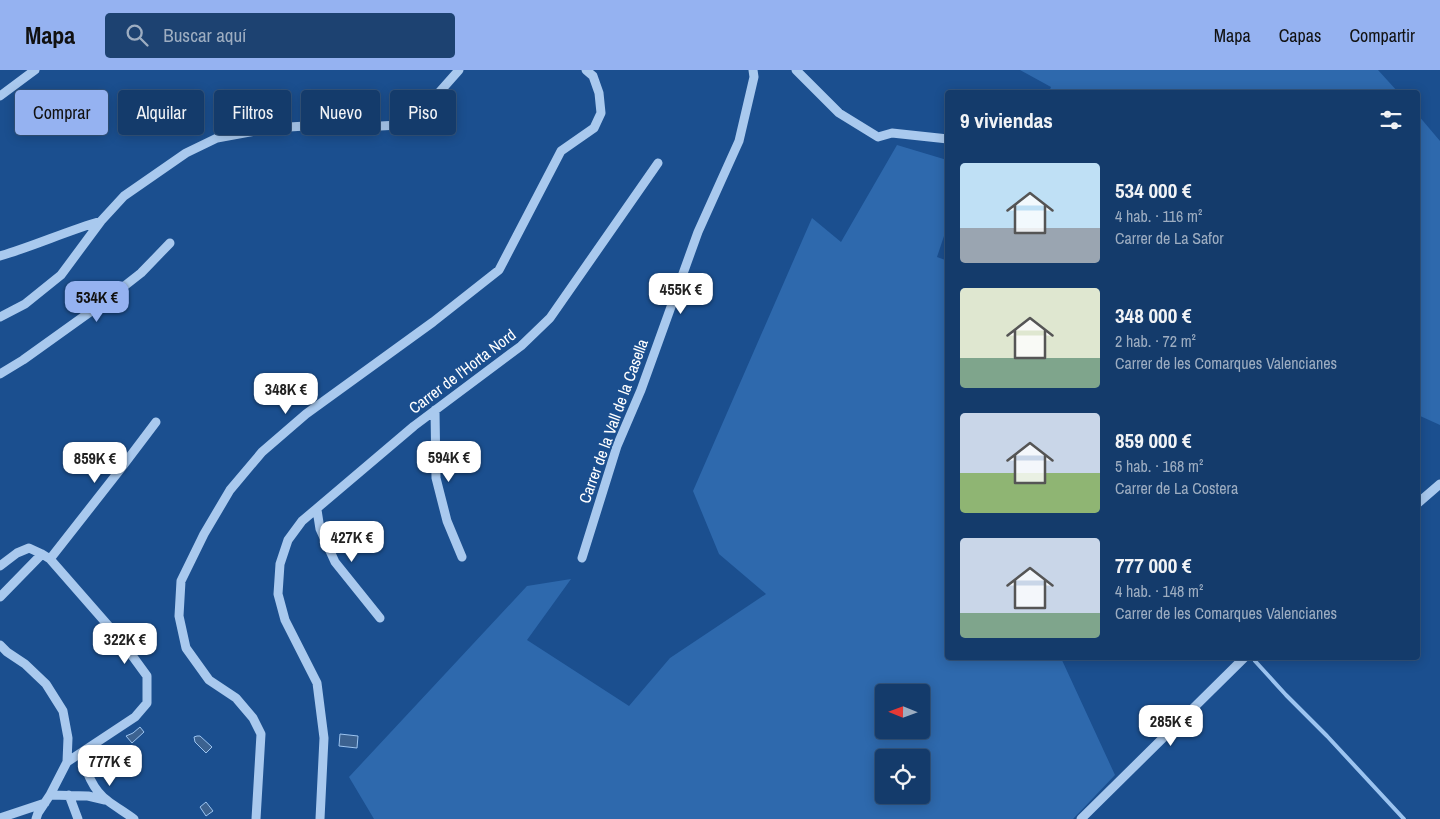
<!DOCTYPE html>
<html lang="es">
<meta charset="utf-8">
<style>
body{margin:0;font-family:"Archivo Narrow",sans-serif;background:#1d4271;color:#f1f3f6;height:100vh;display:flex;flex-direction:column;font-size:19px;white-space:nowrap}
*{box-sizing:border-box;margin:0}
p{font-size:16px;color:#9dadc1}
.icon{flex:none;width:28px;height:28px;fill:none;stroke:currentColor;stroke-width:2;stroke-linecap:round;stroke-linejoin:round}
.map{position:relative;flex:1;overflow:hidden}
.side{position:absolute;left:945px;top:20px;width:475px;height:570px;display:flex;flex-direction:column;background:#143b6b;border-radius:5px;box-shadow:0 2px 12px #0003,0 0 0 1px #33557e}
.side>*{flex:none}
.top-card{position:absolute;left:15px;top:20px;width:475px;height:45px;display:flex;gap:10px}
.needle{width:32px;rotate:271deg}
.tools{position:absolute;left:875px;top:614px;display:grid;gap:10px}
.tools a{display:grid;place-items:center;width:55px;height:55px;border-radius:5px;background:#143b6b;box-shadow:0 2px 12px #0003,0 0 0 1px #33557e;font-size:25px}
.price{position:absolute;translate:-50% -42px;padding:0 11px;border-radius:10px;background:#fff;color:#222;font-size:16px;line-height:32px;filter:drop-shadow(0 1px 2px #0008)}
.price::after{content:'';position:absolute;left:50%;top:30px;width:15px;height:11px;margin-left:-8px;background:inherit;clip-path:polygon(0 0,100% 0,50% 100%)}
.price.current{background:#95b2f1;color:#111}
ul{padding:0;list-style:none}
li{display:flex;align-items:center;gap:15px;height:125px;padding:0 15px}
li span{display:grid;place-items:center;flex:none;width:140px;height:100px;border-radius:5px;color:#555}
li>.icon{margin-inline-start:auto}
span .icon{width:60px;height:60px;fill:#fffc;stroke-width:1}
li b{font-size:21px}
h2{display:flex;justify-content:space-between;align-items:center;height:60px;padding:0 15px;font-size:21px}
.chip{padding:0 18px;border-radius:5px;background:#143b6b;box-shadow:0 2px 12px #0003,0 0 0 1px #33557e;font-size:18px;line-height:45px}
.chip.current{background:#95b2f1;color:#111}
header{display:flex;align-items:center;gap:30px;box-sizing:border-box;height:70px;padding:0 25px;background:#95b2f1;color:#111}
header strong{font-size:24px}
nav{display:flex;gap:28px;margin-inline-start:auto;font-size:18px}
.search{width:350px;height:45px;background:#1d4271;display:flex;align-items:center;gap:12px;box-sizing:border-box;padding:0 18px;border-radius:5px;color:#9dadc1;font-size:19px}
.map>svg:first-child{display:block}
.green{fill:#2e69ad;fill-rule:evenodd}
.water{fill:#3c6290;stroke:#9cc4f0}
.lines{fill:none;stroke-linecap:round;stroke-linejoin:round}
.stream{stroke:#9cc4f0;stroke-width:4}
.minor{stroke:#a9c9ee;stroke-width:9}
.labels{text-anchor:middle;stroke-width:4;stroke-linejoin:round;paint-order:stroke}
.street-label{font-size:16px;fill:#fff;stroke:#1b4f8f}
</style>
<header>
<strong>Mapa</strong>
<div class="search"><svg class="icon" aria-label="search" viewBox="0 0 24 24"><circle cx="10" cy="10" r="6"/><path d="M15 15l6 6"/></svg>Buscar aquí</div>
<nav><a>Mapa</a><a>Capas</a><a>Compartir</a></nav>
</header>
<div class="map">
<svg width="1440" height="749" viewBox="0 0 1440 749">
<rect width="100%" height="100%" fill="#1b4f8f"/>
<path class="green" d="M 1020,0 L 1378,0 L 1398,22 L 1049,22 L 1051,17 Z
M 1418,45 L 1440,71 L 1440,355 L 1418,345 Z
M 897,75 L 947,90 L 947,157 L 937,187 L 948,191 L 948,588 L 1061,588 L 1115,705 L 1073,749 L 374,749 L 349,707 L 527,516 L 571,509 L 527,570 L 629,636 L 670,588 L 766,524 L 719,484 L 693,421 L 812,148 L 841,172 ZM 884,622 L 921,622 L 921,660 L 884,660 ZM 884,688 L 921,688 L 921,725 L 884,725 Z"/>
<path class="water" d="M 140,657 L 144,662 L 132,673 L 126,666 L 133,663 Z
M 340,664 L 358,666 L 357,678 L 339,676 Z
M 197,666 L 200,666 L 212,677 L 206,683 L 195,672 L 194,667 Z
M 206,732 L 213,741 L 206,746 L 200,737 Z"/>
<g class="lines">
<path class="stream" d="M 1255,591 L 1286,625 L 1327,666 L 1404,749"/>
<path class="minor" d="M 796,0 L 839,43 L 878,67 L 892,63 L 948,69
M 0,26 L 35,0
M 0,186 C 34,176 67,161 101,151
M 0,247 L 25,234 L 61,205 L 101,151 L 124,126 L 186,83 L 217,68 L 272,58 L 306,56 L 362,57 L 399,55 L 420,44 L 459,0
M 0,304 L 23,290 L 104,232 L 141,203 L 170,173
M 435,340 L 436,408 L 447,451 L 462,487
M 1418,433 L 1440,414
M 317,440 L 320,459 L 335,492 L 380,548
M 582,488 L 617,376 L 641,320 L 698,162 L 739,71 L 754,7 L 753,0
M 50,489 L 119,401 L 156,352
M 0,496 L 17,483 L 29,478 L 42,484 L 50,489 L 120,569 L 147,606 L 147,633 L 135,647 L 67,692
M 0,527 L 42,484
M 0,575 L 7,582 L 25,594 L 46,614 L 63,641 L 68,668 L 67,692 L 50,725 L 38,743 L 36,749
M 81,683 C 86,700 92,720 108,731 C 116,737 126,743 134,749
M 50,725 L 88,726 L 105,730
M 69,725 L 78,749
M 0,748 L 45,733
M 256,749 L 261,664 L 253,648 L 236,628 L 209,610 L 186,578 L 179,546 L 181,511 L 204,464 L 230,420 L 262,382 L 306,344 L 433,252 L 499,200 L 561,81 L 594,58 L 601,43 L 599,23 L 593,6 L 586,0
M 320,749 L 324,668 L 317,613 L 285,550 L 278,524 L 280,494 L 288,470 L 302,451 L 414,356 L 521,276 L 550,248 L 658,93
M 1081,749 L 1244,588"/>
</g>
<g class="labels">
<g class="street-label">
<text transform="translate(462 301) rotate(-37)" y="6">Carrer de l'Horta Nord</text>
<text transform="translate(613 351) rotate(-70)" y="6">Carrer de la Vall de la Casella</text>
</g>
</g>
</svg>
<div class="tools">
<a><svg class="needle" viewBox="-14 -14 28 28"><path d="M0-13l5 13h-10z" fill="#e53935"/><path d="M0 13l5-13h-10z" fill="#9dadc1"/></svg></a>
<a><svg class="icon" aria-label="locate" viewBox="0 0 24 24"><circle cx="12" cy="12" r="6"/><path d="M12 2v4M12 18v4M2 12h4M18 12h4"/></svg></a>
</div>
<b class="price" style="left:681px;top:245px">455K €</b>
<b class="price current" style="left:97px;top:253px">534K €</b>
<b class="price" style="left:286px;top:345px">348K €</b>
<b class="price" style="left:449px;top:413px">594K €</b>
<b class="price" style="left:95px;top:414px">859K €</b>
<b class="price" style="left:352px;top:493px">427K €</b>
<b class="price" style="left:125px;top:595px">322K €</b>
<b class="price" style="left:1171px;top:677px">285K €</b>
<b class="price" style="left:110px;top:717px">777K €</b>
<div class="top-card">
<a class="chip current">Comprar</a>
<a class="chip">Alquilar</a>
<a class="chip">Filtros</a>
<a class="chip">Nuevo</a>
<a class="chip">Piso</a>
</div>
<section class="side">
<h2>9 viviendas<svg class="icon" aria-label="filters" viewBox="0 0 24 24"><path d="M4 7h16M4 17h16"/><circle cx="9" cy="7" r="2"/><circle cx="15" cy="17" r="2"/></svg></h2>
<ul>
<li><span style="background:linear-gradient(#bfe0f5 65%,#9aa5b1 0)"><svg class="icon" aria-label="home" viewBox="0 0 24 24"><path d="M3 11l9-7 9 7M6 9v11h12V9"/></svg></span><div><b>534 000 €</b><p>4 hab. · 116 m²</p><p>Carrer de La Safor</p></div></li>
<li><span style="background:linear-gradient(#dfe7d0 70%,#7fa58c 0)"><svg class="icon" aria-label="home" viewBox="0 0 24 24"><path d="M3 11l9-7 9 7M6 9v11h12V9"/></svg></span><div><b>348 000 €</b><p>2 hab. · 72 m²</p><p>Carrer de les Comarques Valencianes</p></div></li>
<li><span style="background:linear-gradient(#c9d6e8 60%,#8fb573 0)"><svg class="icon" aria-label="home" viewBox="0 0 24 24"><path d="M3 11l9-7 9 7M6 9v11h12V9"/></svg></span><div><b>859 000 €</b><p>5 hab. · 168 m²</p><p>Carrer de La Costera</p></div></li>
<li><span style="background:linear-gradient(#c9d6e8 75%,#7fa58c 0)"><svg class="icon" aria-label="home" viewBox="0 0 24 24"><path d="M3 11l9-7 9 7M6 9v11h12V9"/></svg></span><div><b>777 000 €</b><p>4 hab. · 148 m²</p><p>Carrer de les Comarques Valencianes</p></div></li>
</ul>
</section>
</div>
